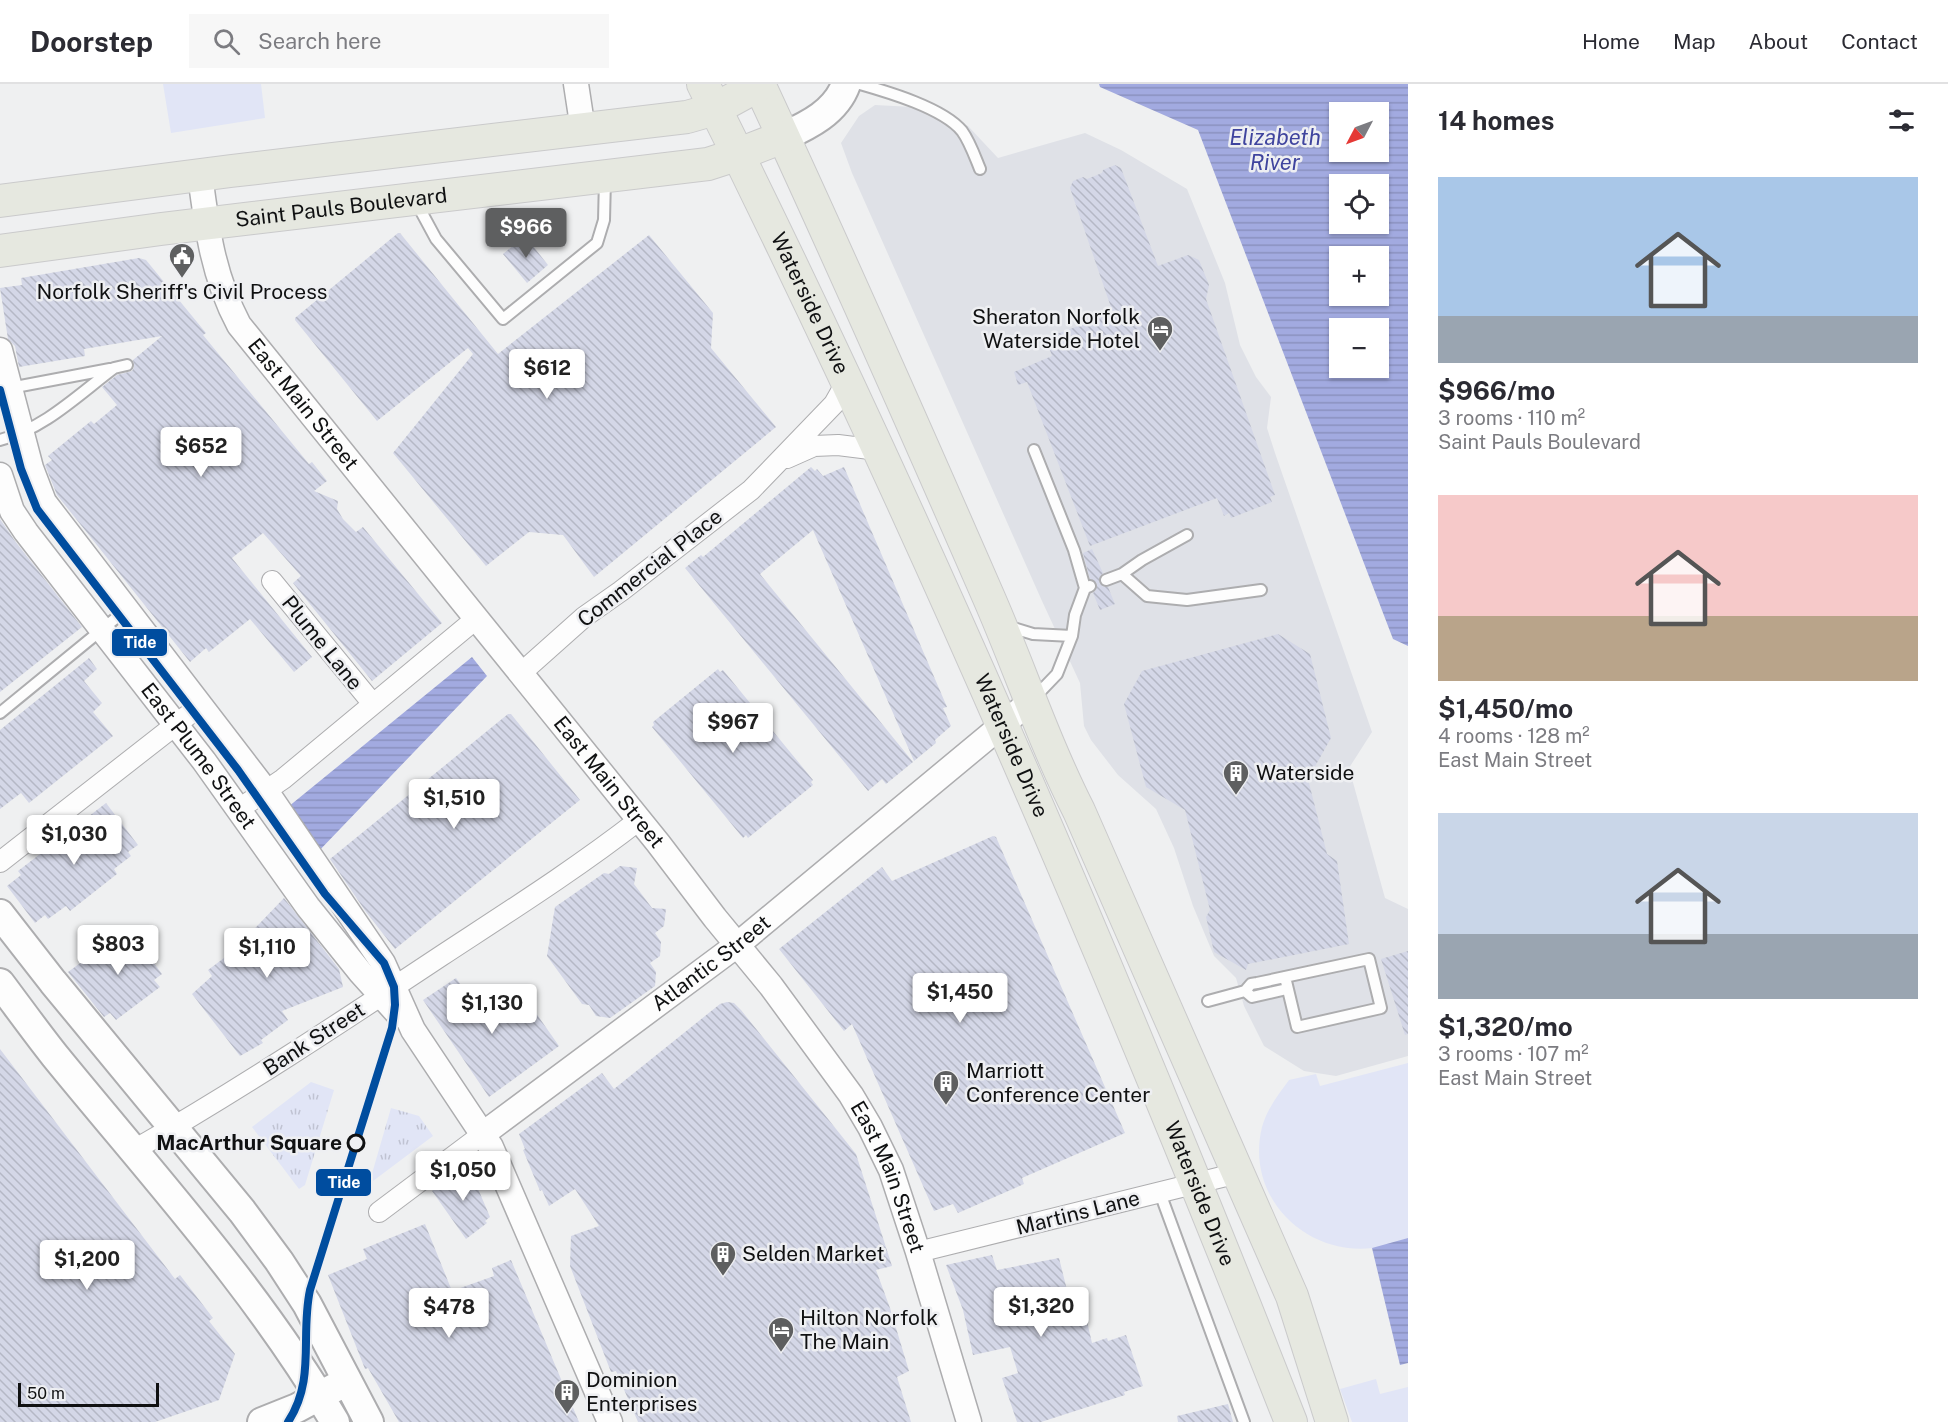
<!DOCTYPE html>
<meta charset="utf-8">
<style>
body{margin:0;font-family:"Public Sans",sans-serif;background:#f7f7f7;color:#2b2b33;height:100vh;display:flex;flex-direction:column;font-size:22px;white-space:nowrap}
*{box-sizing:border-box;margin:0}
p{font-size:20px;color:#7c7c81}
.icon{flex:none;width:33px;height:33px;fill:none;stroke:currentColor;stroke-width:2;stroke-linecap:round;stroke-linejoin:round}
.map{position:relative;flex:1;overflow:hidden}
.details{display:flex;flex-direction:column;background:#fff;width:540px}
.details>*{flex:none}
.needle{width:39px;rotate:229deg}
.fabs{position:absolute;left:1329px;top:18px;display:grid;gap:12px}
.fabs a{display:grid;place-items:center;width:60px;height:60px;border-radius:0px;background:#fff;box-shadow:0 2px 4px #0004;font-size:30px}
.scale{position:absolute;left:18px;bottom:15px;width:141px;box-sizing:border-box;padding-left:6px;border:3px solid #101112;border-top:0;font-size:16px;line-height:21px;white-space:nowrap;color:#101112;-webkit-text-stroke:4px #eeeff2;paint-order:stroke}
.price{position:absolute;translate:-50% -51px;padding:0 14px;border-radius:6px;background:#fff;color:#222;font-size:20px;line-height:39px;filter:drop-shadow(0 2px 3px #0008)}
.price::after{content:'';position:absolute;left:50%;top:36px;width:18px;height:14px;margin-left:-9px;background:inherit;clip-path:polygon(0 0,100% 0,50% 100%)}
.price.active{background:#5e5f60;color:#fff}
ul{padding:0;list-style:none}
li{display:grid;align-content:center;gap:12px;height:318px;padding:0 30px}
li span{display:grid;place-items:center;height:186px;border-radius:0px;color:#555}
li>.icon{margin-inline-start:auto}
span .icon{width:108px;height:108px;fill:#fffc;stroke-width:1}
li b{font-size:26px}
h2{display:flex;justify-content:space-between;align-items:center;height:72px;padding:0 30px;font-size:26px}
header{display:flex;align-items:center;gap:36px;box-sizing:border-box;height:84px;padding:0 30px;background:#fff;border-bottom:2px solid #e1e1e2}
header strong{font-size:28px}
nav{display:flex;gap:33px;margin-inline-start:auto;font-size:21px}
.search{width:420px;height:54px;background:#f7f7f7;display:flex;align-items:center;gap:15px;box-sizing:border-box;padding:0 21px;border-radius:0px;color:#7c7c81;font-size:22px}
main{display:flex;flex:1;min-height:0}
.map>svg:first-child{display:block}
.built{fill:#dfe1e7}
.grass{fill:url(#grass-tufts)}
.park{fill:#e1e5f6}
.water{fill:url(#water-rules);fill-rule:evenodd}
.building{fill:url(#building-back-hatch)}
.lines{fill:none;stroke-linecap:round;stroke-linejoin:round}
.service-casing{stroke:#adadaf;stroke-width:14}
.minor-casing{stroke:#adadaf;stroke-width:22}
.tertiary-casing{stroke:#adadaf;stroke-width:27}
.secondary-casing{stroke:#adadaf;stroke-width:32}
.primary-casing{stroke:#cacacb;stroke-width:34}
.service{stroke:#fdfdfd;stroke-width:10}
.minor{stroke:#fdfdfd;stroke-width:20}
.tertiary{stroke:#fdfdfd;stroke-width:24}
.secondary{stroke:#fdfdfd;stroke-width:28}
.primary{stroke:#e6e8e0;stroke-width:32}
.rail-1-casing{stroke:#eeeff2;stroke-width:12}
.rail-1{stroke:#004d9f;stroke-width:8}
.stop-dot{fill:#eeeff2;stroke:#101112;stroke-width:3}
.labels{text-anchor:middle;stroke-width:5;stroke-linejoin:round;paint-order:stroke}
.street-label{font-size:21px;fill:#101112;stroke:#eeeff2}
.poi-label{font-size:21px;fill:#101112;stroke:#eeeff2;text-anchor:start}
.stop-label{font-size:21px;font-weight:bold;fill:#101112;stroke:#eeeff2;text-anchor:end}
.water-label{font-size:22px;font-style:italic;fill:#3f449e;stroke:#eeeff2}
.line-badge{stroke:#eeeff2;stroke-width:2}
.badge-label{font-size:16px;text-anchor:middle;font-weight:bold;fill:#fff}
</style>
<header>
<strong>Doorstep</strong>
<div class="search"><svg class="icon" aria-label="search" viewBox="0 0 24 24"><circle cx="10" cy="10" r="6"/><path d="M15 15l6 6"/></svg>Search here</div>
<nav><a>Home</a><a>Map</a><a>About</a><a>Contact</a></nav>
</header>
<main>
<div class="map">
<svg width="1408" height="1338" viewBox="0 0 1408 1338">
<defs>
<pattern id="grass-tufts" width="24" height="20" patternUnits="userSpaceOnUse" patternTransform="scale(1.5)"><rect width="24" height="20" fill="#e1e5f6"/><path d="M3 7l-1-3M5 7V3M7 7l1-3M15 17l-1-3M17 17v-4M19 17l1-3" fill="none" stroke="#c0c3d2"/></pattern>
<pattern id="water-rules" width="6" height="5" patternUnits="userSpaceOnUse" patternTransform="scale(1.5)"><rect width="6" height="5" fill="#a2aae0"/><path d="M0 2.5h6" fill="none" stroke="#8a91bf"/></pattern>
<pattern id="building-back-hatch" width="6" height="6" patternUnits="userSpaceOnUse" patternTransform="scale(1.5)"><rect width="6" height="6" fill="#d4d7e7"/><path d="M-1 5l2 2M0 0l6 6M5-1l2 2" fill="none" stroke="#b5b8c5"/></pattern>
</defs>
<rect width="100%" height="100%" fill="#eff0f1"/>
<path class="built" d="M 875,21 L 913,23 L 968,42 L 998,74 L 1085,49 L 1121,66 L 1187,105 L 1225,199 L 1240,261 L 1256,293 L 1271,313 L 1267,344 L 1275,369 L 1372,648 L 1349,684 L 1385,814 L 1408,825 L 1408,972 L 1336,992 L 1304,987 L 1264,962 L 1244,922 L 1236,894 L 1214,872 L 1193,822 L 1174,764 L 1156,725 L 1118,691 L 1091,656 L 1084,642 L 1080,599 L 1042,517 L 852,89 L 841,59 L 859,32 Z"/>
<path class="grass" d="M 311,998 L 334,1006 L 305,1101 L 299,1105 L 252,1043 Z
M 391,1024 L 419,1032 L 433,1052 L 369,1100 Z"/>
<path class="park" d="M 163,0 L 261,0 L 265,34 L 171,49 Z
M 1408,979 L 1408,1154 C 1397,1157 1384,1163 1373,1164 C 1304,1172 1245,1112 1262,1043 C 1267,1025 1278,1011 1289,996 L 1316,990 L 1320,1002 Z
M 1376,1295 L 1380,1310 L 1408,1303 L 1408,1338 L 1352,1338 L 1340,1305 Z"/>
<path class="water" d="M 1099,0 L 1408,0 L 1408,562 L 1393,555 L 1198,46 L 1100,3 ZM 1340,28 L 1378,28 L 1378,68 L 1340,68 ZM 1340,100 L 1378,100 L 1378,140 L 1340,140 ZM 1340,172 L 1378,172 L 1378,212 L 1340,212 ZM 1340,244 L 1378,244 L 1378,284 L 1340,284 Z
M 472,573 L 487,592 L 316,770 L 288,723 Z
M 1408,1154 L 1408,1279 L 1400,1281 L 1372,1164 Z"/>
<path class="building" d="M 1115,81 L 1121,84 L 1158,182 L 1188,171 L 1199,176 L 1209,201 L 1206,215 L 1275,411 L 1270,413 L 1272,418 L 1231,434 L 1229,429 L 1224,432 L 1217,414 L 1090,462 L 1027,298 L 1018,301 L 1014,288 L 1052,272 L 1046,254 L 1113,229 L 1070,104 L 1073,97 L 1083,93 L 1087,95 L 1102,89 L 1103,86 Z
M 398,149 L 400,149 L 498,270 L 649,151 L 713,229 L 711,264 L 776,343 L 594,493 L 563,451 L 529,448 L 486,482 L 393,369 L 473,270 L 468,264 L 377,337 L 295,236 L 295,234 Z
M 525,152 L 548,181 L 527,199 L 503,170 Z
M 139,174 L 146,176 L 206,249 L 203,251 L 309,380 L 312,378 L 327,397 L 314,407 L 338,417 L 337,425 L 343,435 L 356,448 L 363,443 L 442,539 L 372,597 L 293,499 L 301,492 L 263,449 L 232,474 L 312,573 L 294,588 L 250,535 L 209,568 L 206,564 L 190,578 L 57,411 L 45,381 L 52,376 L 48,372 L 91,337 L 94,340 L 117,321 L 102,303 L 117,291 L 132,287 L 134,283 L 133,276 L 162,252 L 84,265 L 85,272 L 19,283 L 15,262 L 8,255 L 0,204 L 22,201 L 21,194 Z
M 811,383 L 815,387 L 817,385 L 823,392 L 844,383 L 947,623 L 943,624 L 951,642 L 935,656 L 936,659 L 914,677 L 813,446 L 760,490 L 913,678 L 886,700 L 882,695 L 868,707 L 685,484 L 701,471 L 703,473 Z
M 0,435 L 15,457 L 82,543 L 0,608 Z
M 1092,465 L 1103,489 L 1099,494 L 1099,499 L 1104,503 L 1108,503 L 1115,520 L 1100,526 L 1093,509 L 1096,506 L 1097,500 L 1090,495 L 1083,469 Z
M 1278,550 L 1310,570 L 1331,654 L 1308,695 L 1327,770 L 1337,777 L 1349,860 L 1248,880 L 1246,886 L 1214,868 L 1206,833 L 1210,826 L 1185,726 L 1146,703 L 1124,620 L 1142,587 Z
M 89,574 L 97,585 L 84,597 L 102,619 L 93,628 L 113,652 L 29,719 L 21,709 L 0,725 L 0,646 Z
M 718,585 L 720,588 L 723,586 L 813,696 L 811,698 L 813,701 L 748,754 L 746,751 L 743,754 L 652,643 L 654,641 L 653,638 Z
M 508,630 L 511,630 L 580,716 L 395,865 L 366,828 L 330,775 Z
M 106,719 L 138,761 L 128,768 L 131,772 L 114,785 L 117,790 L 70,827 L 66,822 L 48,835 L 45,831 L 35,839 L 7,802 L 21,791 L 18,787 Z
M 993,752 L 996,753 L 1125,1049 L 1022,1094 L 1024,1100 L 958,1129 L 953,1120 L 934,1127 L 852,940 L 844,947 L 779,865 L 882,783 L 892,797 Z
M 620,782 L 637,784 L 634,800 L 652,824 L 666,825 L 664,842 L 655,849 L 661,858 L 660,872 L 650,879 L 656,888 L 655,902 L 610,934 L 596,932 L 589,921 L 582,920 L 547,872 L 555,823 L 604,789 L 609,790 Z
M 284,814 L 339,885 L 343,903 L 282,927 L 288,936 L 261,956 L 263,959 L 240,972 L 192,910 L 212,892 L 208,886 L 232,868 Z
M 128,844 L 162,890 L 154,896 L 160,903 L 116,936 L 110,929 L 104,933 L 68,888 Z
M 1408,867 L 1408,950 L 1405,951 L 1381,875 Z
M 456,894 L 485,935 L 522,909 L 559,962 L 489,1013 L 423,916 Z
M 727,918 L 734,919 L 741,926 L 856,1070 L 892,1182 L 876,1186 L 890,1224 L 909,1287 L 897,1293 L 911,1338 L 638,1338 L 616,1287 L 611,1288 L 570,1182 L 571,1152 L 599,1142 L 575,1105 L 549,1122 L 542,1106 L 540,1107 L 523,1066 L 525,1065 L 519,1050 L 602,989 L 614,1005 L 720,920 Z
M 0,965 L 175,1195 L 180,1191 L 213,1234 L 209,1237 L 235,1270 L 219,1316 L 155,1338 L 0,1338 Z
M 468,1081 L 490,1133 L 485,1137 L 487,1139 L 466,1155 L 432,1107 Z
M 425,1140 L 452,1207 L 494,1192 L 492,1184 L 511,1176 L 579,1338 L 399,1338 L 368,1284 L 365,1285 L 328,1191 L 367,1175 L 363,1165 Z
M 992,1171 L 997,1186 L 1059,1174 L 1068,1210 L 1080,1207 L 1092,1259 L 1107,1254 L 1108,1257 L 1126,1251 L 1143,1302 L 1124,1308 L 1125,1311 L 1041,1338 L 1017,1338 L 1002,1294 L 1018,1289 L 1010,1263 L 973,1271 L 963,1226 L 946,1181 Z
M 1228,1320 L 1233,1338 L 1178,1338 L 1177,1332 Z"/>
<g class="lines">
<g class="service-casing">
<path id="service" d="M 860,0 C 888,8 943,24 962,47 C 970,58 975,73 980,85
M 416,118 L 436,155 L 503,235 L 597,159 L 604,136 L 605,95
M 10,304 L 110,285
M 0,356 C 44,345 78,311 114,284 L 127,281
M 1034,366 L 1074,466 L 1085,504
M 1122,490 L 1142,476 L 1187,451
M 1106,496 L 1122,490 L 1147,512 L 1187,516 L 1261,506
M 1007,542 L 1033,550 L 1072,552
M 1033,615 L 1057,590 L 1072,552 L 1075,531 L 1085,504 L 1090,502
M 0,629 L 127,525
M 1245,907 L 1252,913 L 1287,905
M 1208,917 L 1245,907 L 1251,900 L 1257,899 L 1369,875 L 1381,924 L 1297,943 L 1285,893
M 1160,1109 L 1244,1338"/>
</g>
<g class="minor-casing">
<path id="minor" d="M 787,374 L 814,362 L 838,361 L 878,366
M 272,497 L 373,620
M 520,590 L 584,533 L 621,507 L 751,406 L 834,320 L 847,297
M 239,725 L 283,695 L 477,534
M 0,778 L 201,621
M 134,1066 C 239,1006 340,939 441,872 C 508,828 576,785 639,736
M 379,1128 L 483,1050
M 918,1168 L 1238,1089"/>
</g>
<g class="tertiary-casing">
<g id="tertiary">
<path d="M 576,0 L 583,46"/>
<path id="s1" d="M 200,91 C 207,145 213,192 239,241 L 658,759 L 715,834 L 771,902 L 851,1011 L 870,1043 L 891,1086 L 918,1168 L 969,1338"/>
<path d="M 0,266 L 31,384 L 44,418 L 266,707 L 383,879 L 413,946 L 491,1063 L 610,1338"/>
<path id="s2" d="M 0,391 L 12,427 L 26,448 L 204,677 L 308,823 L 361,889 L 399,931"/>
<path id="s3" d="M 483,1050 L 737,861 L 1031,617"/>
</g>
</g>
<g class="secondary-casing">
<path id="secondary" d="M 783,53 C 809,41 836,28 846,0
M 0,830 L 53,898 L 242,1127 L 279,1177 L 307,1220 L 369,1338
M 0,899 C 18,923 36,948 55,972 C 152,1091 257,1205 335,1338
M 262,1338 L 297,1324 L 336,1303"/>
</g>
<g class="primary-casing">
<g id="primary">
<path id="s4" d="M 703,0 C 921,436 1113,885 1291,1338"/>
<path d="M 759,0 C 838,170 914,342 989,514 C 1020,585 1044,658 1079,727 L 1292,1212 L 1332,1338"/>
<path d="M 0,117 L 231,87 L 687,33 L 715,25 L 759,1"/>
<path id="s5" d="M 0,167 L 161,145 L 708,80 L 739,70 L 783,53"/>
</g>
</g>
<use href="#service" class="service"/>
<use href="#minor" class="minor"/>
<use href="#tertiary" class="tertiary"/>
<use href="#secondary" class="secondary"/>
<use href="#primary" class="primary"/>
<g class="rail-1-casing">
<path id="rail-1" d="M 0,306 L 21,385 L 37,425 L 238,686 L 325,810 L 384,879 L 394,903 L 395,921 L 392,944 L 310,1206 C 300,1252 316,1295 288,1338"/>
</g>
<use href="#rail-1" class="rail-1"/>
</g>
<defs>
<g id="civic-pin" transform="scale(1.35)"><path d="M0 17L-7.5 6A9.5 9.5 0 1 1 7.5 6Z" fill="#5e5f60" stroke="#eeeff2"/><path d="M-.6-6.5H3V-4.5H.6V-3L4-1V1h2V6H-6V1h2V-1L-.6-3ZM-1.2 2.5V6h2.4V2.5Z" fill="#fff"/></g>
<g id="hotel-pin" transform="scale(1.35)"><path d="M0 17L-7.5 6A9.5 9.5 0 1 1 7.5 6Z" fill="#5e5f60" stroke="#eeeff2"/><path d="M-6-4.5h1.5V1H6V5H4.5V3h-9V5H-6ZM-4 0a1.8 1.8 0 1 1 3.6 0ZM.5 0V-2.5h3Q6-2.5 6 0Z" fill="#fff"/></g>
<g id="building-pin" transform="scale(1.35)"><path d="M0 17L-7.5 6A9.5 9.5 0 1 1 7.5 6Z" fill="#5e5f60" stroke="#eeeff2"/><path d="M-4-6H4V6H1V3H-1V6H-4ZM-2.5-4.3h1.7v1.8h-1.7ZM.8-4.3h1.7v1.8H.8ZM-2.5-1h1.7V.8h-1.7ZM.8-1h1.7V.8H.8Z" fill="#fff"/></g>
</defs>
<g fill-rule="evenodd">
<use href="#civic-pin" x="182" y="172"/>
<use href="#hotel-pin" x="1160" y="245"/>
<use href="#building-pin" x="1236" y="689"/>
<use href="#building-pin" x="946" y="999"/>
<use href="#building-pin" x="723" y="1170"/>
<use href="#hotel-pin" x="781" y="1246"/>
<use href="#building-pin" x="567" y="1308"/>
</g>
<circle class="stop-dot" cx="356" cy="1059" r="8"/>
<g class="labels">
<g class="street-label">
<text dy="7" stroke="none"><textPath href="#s5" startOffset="344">Saint Pauls Boulevard</textPath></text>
<text dy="7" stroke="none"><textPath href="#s4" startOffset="244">Waterside Drive</textPath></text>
<text dy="7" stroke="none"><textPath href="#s1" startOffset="258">East Main Street</textPath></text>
<text transform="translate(650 484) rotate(-38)" y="7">Commercial Place</text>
<text transform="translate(322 559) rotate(51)" y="7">Plume Lane</text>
<text dy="7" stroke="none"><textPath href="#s4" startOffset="730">Waterside Drive</textPath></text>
<text dy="7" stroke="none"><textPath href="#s2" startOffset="346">East Plume Street</textPath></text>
<text dy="7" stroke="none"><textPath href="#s1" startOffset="744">East Main Street</textPath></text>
<text dy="7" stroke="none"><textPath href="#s3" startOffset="285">Atlantic Street</textPath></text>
<text transform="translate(314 955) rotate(-33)" y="7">Bank Street</text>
<text dy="7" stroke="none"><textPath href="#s1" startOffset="1230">East Main Street</textPath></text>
<text dy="7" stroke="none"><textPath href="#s4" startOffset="1216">Waterside Drive</textPath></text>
<text transform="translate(1078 1129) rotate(-14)" y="7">Martins Lane</text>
</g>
<g class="poi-label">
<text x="182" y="215" text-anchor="middle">Norfolk Sheriff's Civil Process</text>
<text x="1140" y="240" text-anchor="end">Sheraton Norfolk<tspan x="1140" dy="24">Waterside Hotel</tspan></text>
<text x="1256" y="696">Waterside</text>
<text x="966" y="994">Marriott<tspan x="966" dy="24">Conference Center</tspan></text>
<text x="742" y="1177">Selden Market</text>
<text x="800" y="1241">Hilton Norfolk<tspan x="800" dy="24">The Main</tspan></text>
<text x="586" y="1303">Dominion<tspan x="586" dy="24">Enterprises</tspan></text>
</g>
<g class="stop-label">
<text x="342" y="1066">MacArthur Square</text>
</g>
<g class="water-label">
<text x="1275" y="61">Elizabeth<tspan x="1275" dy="25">River</tspan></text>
</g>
</g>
<g class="line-badge">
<rect x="111" y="544" width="57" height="29" rx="6" fill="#004d9f"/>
<rect x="315" y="1084" width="57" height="29" rx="6" fill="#004d9f"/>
</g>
<g class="badge-label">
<text x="140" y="564">Tide</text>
<text x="344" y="1104">Tide</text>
</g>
</svg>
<div class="fabs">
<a><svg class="needle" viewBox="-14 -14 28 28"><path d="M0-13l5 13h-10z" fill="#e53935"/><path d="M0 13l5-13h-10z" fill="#7c7c81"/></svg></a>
<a><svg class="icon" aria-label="locate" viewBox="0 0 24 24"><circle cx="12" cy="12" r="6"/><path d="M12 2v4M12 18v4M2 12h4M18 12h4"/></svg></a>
<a>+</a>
<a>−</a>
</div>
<div class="scale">50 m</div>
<b class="price active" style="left:526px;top:175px">$966</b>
<b class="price" style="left:547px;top:316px">$612</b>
<b class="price" style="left:201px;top:394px">$652</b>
<b class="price" style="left:733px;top:670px">$967</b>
<b class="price" style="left:454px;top:746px">$1,510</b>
<b class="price" style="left:74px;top:782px">$1,030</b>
<b class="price" style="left:118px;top:892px">$803</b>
<b class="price" style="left:267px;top:895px">$1,110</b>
<b class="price" style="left:960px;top:940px">$1,450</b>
<b class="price" style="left:492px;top:951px">$1,130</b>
<b class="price" style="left:463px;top:1118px">$1,050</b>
<b class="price" style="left:87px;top:1207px">$1,200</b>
<b class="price" style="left:1041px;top:1254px">$1,320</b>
<b class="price" style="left:449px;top:1255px">$478</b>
</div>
<section class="details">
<h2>14 homes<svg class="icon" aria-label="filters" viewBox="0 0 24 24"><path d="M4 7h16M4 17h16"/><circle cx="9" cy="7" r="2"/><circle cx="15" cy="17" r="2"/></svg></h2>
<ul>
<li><span style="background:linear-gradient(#a9c7e8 75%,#9aa5b1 0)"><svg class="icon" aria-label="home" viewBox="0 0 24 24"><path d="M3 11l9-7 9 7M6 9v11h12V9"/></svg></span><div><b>$966/mo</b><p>3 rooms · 110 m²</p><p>Saint Pauls Boulevard</p></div></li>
<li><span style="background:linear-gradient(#f6c9c9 65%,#b9a48a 0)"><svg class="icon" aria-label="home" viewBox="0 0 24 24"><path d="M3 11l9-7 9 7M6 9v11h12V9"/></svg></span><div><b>$1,450/mo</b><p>4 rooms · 128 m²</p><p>East Main Street</p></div></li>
<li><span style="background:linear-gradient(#c9d6e8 65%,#9aa5b1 0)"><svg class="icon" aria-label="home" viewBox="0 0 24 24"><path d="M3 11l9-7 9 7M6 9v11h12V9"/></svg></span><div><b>$1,320/mo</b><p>3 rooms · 107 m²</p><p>East Main Street</p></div></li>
</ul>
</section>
</main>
